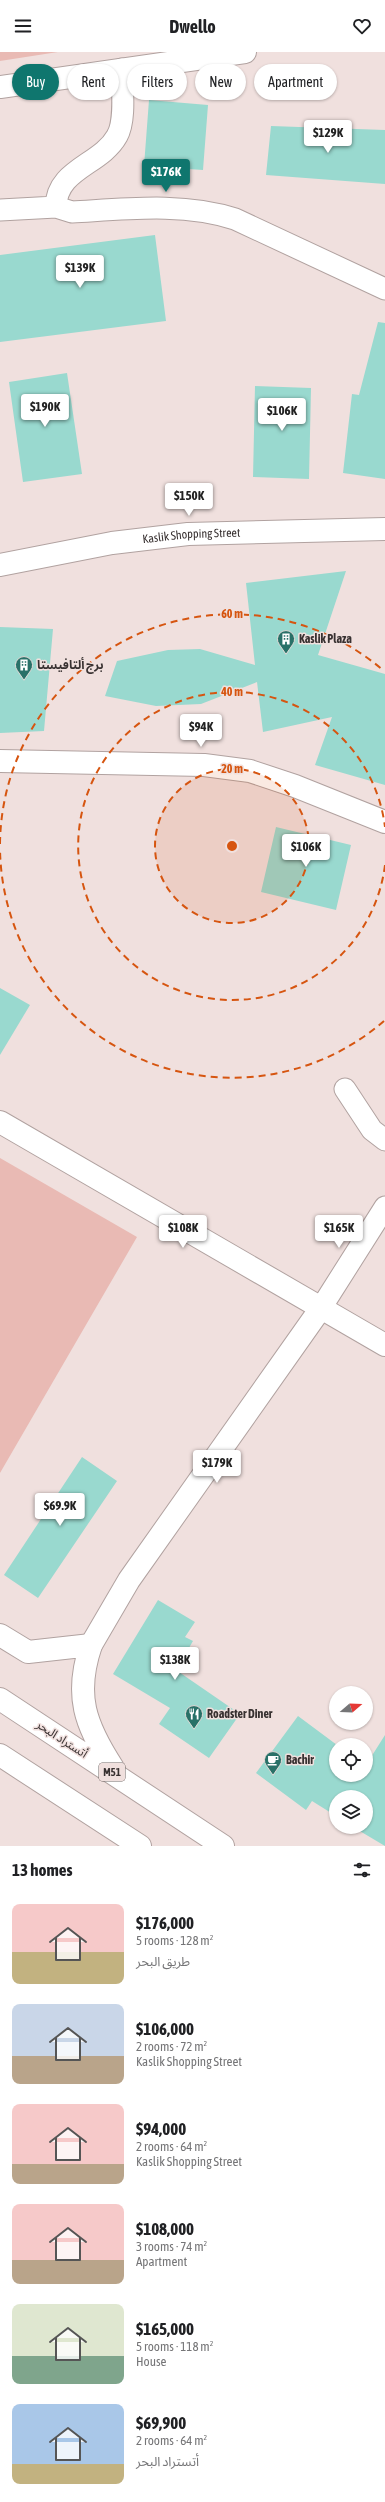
<!DOCTYPE html>
<meta charset="utf-8">
<style>
body{margin:0;font-family:"Asap Condensed","Noto Sans Arabic",sans-serif;background:#f6f6f6;color:#202124;height:100vh;display:flex;flex-direction:column;font-size:15px;white-space:nowrap}
*{box-sizing:border-box;margin:0}
p{font-size:13px;color:#757577}
.icon{flex:none;width:22px;height:22px;fill:none;stroke:currentColor;stroke-width:2;stroke-linecap:round;stroke-linejoin:round}
.map{position:relative;height:1794px;overflow:hidden}
.panel{display:flex;flex-direction:column;background:#fff;flex:1}
.panel>*{flex:none}
.top-card{position:absolute;left:12px;top:12px;width:361px;height:36px;display:flex;gap:8px}
.needle{width:26px;rotate:71deg}
.fabs{position:absolute;left:329px;top:1634px;display:grid;gap:8px}
.fabs a{display:grid;place-items:center;width:44px;height:44px;border-radius:50%;background:#fff;box-shadow:0 1px 3px #0004;font-size:20px}
.price{position:absolute;translate:-50% -34px;padding:0 9px;border-radius:4px;background:#fff;color:#222;font-size:13px;line-height:26px;filter:drop-shadow(0 1px 2px #0008)}
.price::after{content:'';position:absolute;left:50%;top:24px;width:12px;height:9px;margin-left:-6px;background:inherit;clip-path:polygon(0 0,100% 0,50% 100%)}
.price.active{background:#0f766e;color:#fff}
ul{padding:0;list-style:none}
li{display:flex;align-items:center;gap:12px;height:100px;padding:0 12px}
li span{display:grid;place-items:center;flex:none;width:112px;height:80px;border-radius:8px;color:#555}
li>.icon{margin-inline-start:auto}
span .icon{width:48px;height:48px;fill:#fffc;stroke-width:1}
li b{font-size:17px}
h2{display:flex;justify-content:space-between;align-items:center;height:48px;padding:0 12px;font-size:17px}
.chip{padding:0 14px;border-radius:18px;background:#fff;box-shadow:0 1px 3px #0004;font-size:14px;line-height:36px}
.chip.active{background:#0f766e;color:#fff}
header{display:flex;justify-content:space-between;align-items:center;height:52px;padding:0 12px;background:#fff;font-size:18px;font-weight:700}
.map>svg:first-child{display:block}
.green{fill:#e9bab4}
.building{fill:#99d9cf}
.lines{fill:none;stroke-linecap:round;stroke-linejoin:round}
.street-casing{stroke:#b1a2a0;stroke-width:23}
.secondary-casing{stroke:#b1a2a0;stroke-width:24}
.primary-casing{stroke:#b1a2a0;stroke-width:24}
.highway-casing{stroke:#b1a2a0;stroke-width:24}
.street{stroke:#fff;stroke-width:21}
.secondary{stroke:#fff;stroke-width:22}
.primary{stroke:#fff;stroke-width:22}
.highway{stroke:#fff;stroke-width:22}
.ring{fill:none;stroke:#d65510;stroke-width:2;stroke-dasharray:7 5}
.labels{text-anchor:middle;stroke-width:3;stroke-linejoin:round;paint-order:stroke}
.shield{fill:#f0e0de;stroke:#6f6665;stroke-width:1}
.shield-label{font-size:11px;font-weight:bold;fill:#383131}
.street-label{font-size:12px;fill:#383131;stroke:#f0e0de}
.poi-label{font-size:12px;font-weight:bold;fill:#383131;stroke:#f0e0de;text-anchor:start}
.centre{fill:#d65510;stroke:#f0e0de;stroke-width:2}
.ring-label{font-size:12px;text-anchor:middle;font-weight:bold;fill:#d65510;stroke:#f0e0de;stroke-width:3;stroke-linejoin:round;paint-order:stroke}
</style>
<header><svg class="icon" aria-label="menu" viewBox="0 0 24 24"><path d="M4 6h16M4 12h16M4 18h16"/></svg>Dwello<svg class="icon" aria-label="heart" viewBox="0 0 24 24"><path d="M12 20l-8-8c-3-5 5-10 8-4 3-6 11-1 8 4z"/></svg></header>
<div class="map">
<svg width="385" height="1794" viewBox="0 0 385 1794">
<rect width="100%" height="100%" fill="#f0e0de"/>
<path class="green" d="M 0,0 L 58,0 L 0,9 Z
M 0,1106 L 137,1185 L 0,1421 Z"/>
<path class="building" d="M 149,48 L 208,53 L 203,118 L 144,114 Z
M 271,74 L 385,78 L 385,132 L 266,123 Z
M 155,183 L 166,269 L 0,290 L 0,203 Z
M 378,270 L 385,271 L 385,427 L 343,421 L 352,342 L 359,343 Z
M 67,321 L 82,422 L 23,430 L 9,330 Z
M 255,334 L 311,336 L 309,427 L 253,425 Z
M 346,519 L 318,603 L 385,622 L 385,733 L 315,713 L 332,665 L 263,680 L 257,630 L 201,652 L 156,654 L 105,644 L 117,609 L 168,598 L 200,597 L 255,613 L 246,531 Z
M 0,575 L 53,577 L 44,679 L 0,681 Z
M 276,775 L 351,793 L 336,858 L 261,840 Z
M 0,936 L 30,953 L 0,1003 Z
M 82,1405 L 117,1429 L 38,1546 L 4,1523 Z
M 158,1548 L 195,1570 L 185,1585 L 193,1589 L 176,1618 L 240,1662 L 209,1706 L 159,1672 L 170,1656 L 113,1622 Z
M 298,1664 L 337,1693 L 336,1723 L 366,1723 L 366,1713 L 385,1683 L 385,1794 L 353,1775 L 366,1775 L 366,1745 L 336,1745 L 336,1764 L 312,1749 L 306,1758 L 256,1721 Z"/>
<g class="lines">
<g class="street-casing">
<path id="street" d="M 122,17 C 122,35 126,69 117,84 C 101,113 56,117 56,155 L 72,160 C 125,157 184,150 235,167 L 385,237
M 0,158 L 56,155
M 345,1037 L 372,1078 L 385,1088
M 321,1256 L 385,1155"/>
</g>
<g class="secondary-casing">
<g id="secondary">
<path id="s1" d="M 0,513 L 112,491 L 188,482 L 385,477"/>
<path d="M 0,709 L 204,713 L 250,719 L 295,734 L 385,770"/>
<path d="M 0,1070 L 385,1293"/>
<path d="M 91,1593 L 129,1528 L 321,1256"/>
</g>
</g>
<g class="primary-casing">
<path id="primary" d="M 0,35 L 245,0"/>
</g>
<g class="highway-casing">
<path id="highway" d="M 0,1583 L 28,1600 L 91,1593 C 74,1643 85,1673 113,1716
M 0,1647 L 223,1794
M 0,1703 L 140,1794"/>
</g>
<use href="#street" class="street"/>
<use href="#secondary" class="secondary"/>
<use href="#primary" class="primary"/>
<use href="#highway" class="highway"/>
</g>
<circle cx="232" cy="794" r="77" fill="#d65510" fill-opacity=".12"/>
<g class="ring">
<circle cx="232" cy="794" r="77"/>
<path d="M385 813A154 154 0 1 1 385 775"/>
<path d="M384 969A232 232 0 0 1 0 796M0 792A232 232 0 0 1 384 619"/>
</g>
<defs>
<g id="building-pin" transform="scale(0.9)"><path d="M0 17L-7.5 6A9.5 9.5 0 1 1 7.5 6Z" fill="#297168" stroke="#f0e0de"/><path d="M-4-6H4V6H1V3H-1V6H-4ZM-2.5-4.3h1.7v1.8h-1.7ZM.8-4.3h1.7v1.8H.8ZM-2.5-1h1.7V.8h-1.7ZM.8-1h1.7V.8H.8Z" fill="#fff"/></g>
<g id="restaurant-pin" transform="scale(0.9)"><path d="M0 17L-7.5 6A9.5 9.5 0 1 1 7.5 6Z" fill="#297168" stroke="#f0e0de"/><path d="M-5-6h1v4h1v-4h1v4h1v-4h1v5L-1.5 .5V6h-2V.5L-5-1ZM5-6V6H3V1.5H1.5Q1.5-4 5-6Z" fill="#fff"/></g>
<g id="cafe-pin" transform="scale(0.9)"><path d="M0 17L-7.5 6A9.5 9.5 0 1 1 7.5 6Z" fill="#297168" stroke="#f0e0de"/><path d="M-5.5-4.5H6V0H3Q3 3.5 0 3.5H-2.5Q-5.5 3.5-5.5 0ZM3-3.2v2h1.7v-2ZM-6 4.5H4V6H-6Z" fill="#fff"/></g>
</defs>
<g fill-rule="evenodd">
<use href="#building-pin" x="286" y="587"/>
<use href="#building-pin" x="24" y="613"/>
<use href="#restaurant-pin" x="194" y="1662"/>
<use href="#cafe-pin" x="273" y="1708"/>
</g>
<g class="labels">
<rect class="shield" x="99" y="1711" width="26" height="18" rx="3"/>
<g class="shield-label">
<text x="112" y="1724">M51</text>
</g>
<g class="street-label">
<text dy="4" stroke="none"><textPath href="#s1" startOffset="194">Kaslik Shopping Street</textPath></text>
<text transform="translate(62 1687) rotate(33)" y="4">أتستراد البحر</text>
</g>
<g class="poi-label">
<text x="299" y="591">Kaslik Plaza</text>
<text x="37" y="617">برج ألتافيستا</text>
<text x="207" y="1666">Roadster Diner</text>
<text x="286" y="1712">Bachir</text>
</g>
</g>
<circle cx="232" cy="794" r="6" class="centre"/>
<g class="ring-label">
<text x="232" y="566">60 m</text>
<text x="232" y="644">40 m</text>
<text x="232" y="721">20 m</text>
</g>
</svg>
<div class="fabs">
<a><svg class="needle" viewBox="-14 -14 28 28"><path d="M0-13l5 13h-10z" fill="#e53935"/><path d="M0 13l5-13h-10z" fill="#757577"/></svg></a>
<a><svg class="icon" aria-label="locate" viewBox="0 0 24 24"><circle cx="12" cy="12" r="6"/><path d="M12 2v4M12 18v4M2 12h4M18 12h4"/></svg></a>
<a><svg class="icon" aria-label="layers" viewBox="0 0 24 24"><path d="M12 4l9 5-9 5-9-5zM3 14l9 5 9-5"/></svg></a>
</div>
<b class="price" style="left:328px;top:102px">$129K</b>
<b class="price active" style="left:166px;top:141px">$176K</b>
<b class="price" style="left:80px;top:237px">$139K</b>
<b class="price" style="left:45px;top:376px">$190K</b>
<b class="price" style="left:282px;top:380px">$106K</b>
<b class="price" style="left:189px;top:465px">$150K</b>
<b class="price" style="left:201px;top:696px">$94K</b>
<b class="price" style="left:306px;top:816px">$106K</b>
<b class="price" style="left:183px;top:1197px">$108K</b>
<b class="price" style="left:339px;top:1197px">$165K</b>
<b class="price" style="left:217px;top:1432px">$179K</b>
<b class="price" style="left:60px;top:1475px">$69.9K</b>
<b class="price" style="left:175px;top:1629px">$138K</b>
<div class="top-card">
<a class="chip active">Buy</a>
<a class="chip">Rent</a>
<a class="chip">Filters</a>
<a class="chip">New</a>
<a class="chip">Apartment</a>
</div>
</div>
<section class="panel">
<h2>13 homes<svg class="icon" aria-label="filters" viewBox="0 0 24 24"><path d="M4 7h16M4 17h16"/><circle cx="9" cy="7" r="2"/><circle cx="15" cy="17" r="2"/></svg></h2>
<ul>
<li><span style="background:linear-gradient(#f6c9c9 60%,#c2b280 0)"><svg class="icon" aria-label="home" viewBox="0 0 24 24"><path d="M3 11l9-7 9 7M6 9v11h12V9"/></svg></span><div><b>$176,000</b><p>5 rooms · 128 m²</p><p>طريق البحر</p></div></li>
<li><span style="background:linear-gradient(#c9d6e8 65%,#b9a48a 0)"><svg class="icon" aria-label="home" viewBox="0 0 24 24"><path d="M3 11l9-7 9 7M6 9v11h12V9"/></svg></span><div><b>$106,000</b><p>2 rooms · 72 m²</p><p>Kaslik Shopping Street</p></div></li>
<li><span style="background:linear-gradient(#f6c9c9 75%,#b9a48a 0)"><svg class="icon" aria-label="home" viewBox="0 0 24 24"><path d="M3 11l9-7 9 7M6 9v11h12V9"/></svg></span><div><b>$94,000</b><p>2 rooms · 64 m²</p><p>Kaslik Shopping Street</p></div></li>
<li><span style="background:linear-gradient(#f6c9c9 70%,#b9a48a 0)"><svg class="icon" aria-label="home" viewBox="0 0 24 24"><path d="M3 11l9-7 9 7M6 9v11h12V9"/></svg></span><div><b>$108,000</b><p>3 rooms · 74 m²</p><p>Apartment</p></div></li>
<li><span style="background:linear-gradient(#dfe7d0 65%,#7fa58c 0)"><svg class="icon" aria-label="home" viewBox="0 0 24 24"><path d="M3 11l9-7 9 7M6 9v11h12V9"/></svg></span><div><b>$165,000</b><p>5 rooms · 118 m²</p><p>House</p></div></li>
<li><span style="background:linear-gradient(#a9c7e8 75%,#c2b280 0)"><svg class="icon" aria-label="home" viewBox="0 0 24 24"><path d="M3 11l9-7 9 7M6 9v11h12V9"/></svg></span><div><b>$69,900</b><p>2 rooms · 64 m²</p><p>أتستراد البحر</p></div></li>
</ul>
</section>
